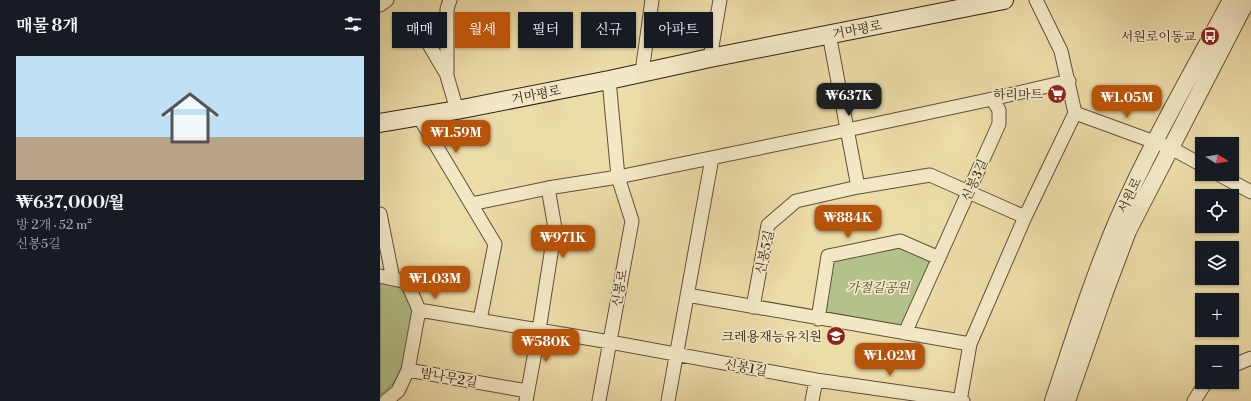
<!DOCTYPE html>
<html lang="ko">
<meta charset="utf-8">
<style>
body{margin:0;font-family:"Libre Bodoni","Noto Serif KR",serif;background:#242831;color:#f1f3f6;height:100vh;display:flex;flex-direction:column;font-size:15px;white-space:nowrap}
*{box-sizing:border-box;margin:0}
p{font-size:13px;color:#9ea1a6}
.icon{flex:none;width:22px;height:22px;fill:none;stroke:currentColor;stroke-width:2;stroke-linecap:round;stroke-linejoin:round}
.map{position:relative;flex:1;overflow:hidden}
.panel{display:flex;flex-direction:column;background:#171b24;width:380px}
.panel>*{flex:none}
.hud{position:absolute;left:12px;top:12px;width:380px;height:36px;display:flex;gap:8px}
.needle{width:26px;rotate:101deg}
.tools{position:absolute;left:815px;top:137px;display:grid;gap:8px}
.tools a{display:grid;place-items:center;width:44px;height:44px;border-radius:0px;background:#171b24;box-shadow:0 1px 3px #0004;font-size:20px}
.price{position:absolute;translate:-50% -34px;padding:0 9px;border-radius:8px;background:#b45309;color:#fff;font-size:13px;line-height:26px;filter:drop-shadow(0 1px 2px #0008)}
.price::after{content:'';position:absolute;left:50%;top:24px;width:12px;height:9px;margin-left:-6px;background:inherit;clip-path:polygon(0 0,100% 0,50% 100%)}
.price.selected{background:#222;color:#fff}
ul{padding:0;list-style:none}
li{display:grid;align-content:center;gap:8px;height:212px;padding:0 16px}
li span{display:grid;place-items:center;height:124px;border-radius:0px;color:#555}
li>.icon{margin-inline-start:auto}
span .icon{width:72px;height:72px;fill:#fffc;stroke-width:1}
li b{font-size:17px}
h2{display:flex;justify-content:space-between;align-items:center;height:48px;padding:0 16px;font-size:17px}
.chip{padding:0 14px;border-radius:0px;background:#171b24;box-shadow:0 1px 3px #0004;font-size:14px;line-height:36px}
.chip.selected{background:#b45309;color:#fff}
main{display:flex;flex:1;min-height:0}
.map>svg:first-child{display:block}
.green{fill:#b3c28b;stroke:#747250}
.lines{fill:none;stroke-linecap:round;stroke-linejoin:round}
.minor-casing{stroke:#62503a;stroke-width:15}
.tertiary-casing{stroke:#62503a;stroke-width:18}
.secondary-casing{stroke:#342115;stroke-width:20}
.minor{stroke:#f3e8c6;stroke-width:13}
.tertiary{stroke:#f3e8c6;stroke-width:16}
.secondary{stroke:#f3e8c6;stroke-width:18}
.labels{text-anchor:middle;stroke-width:3.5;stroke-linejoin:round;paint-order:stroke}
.street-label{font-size:13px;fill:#342115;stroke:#f3e8c6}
.poi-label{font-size:13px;fill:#342115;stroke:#f3e8c6;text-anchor:end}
.park-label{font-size:13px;font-style:italic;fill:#544932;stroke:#f3e8c6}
</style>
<main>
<section class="panel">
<h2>매물 8개<svg class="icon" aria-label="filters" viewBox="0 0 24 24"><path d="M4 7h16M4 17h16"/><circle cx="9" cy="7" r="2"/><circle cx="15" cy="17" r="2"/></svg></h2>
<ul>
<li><span style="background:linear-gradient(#bfe0f5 65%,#b9a48a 0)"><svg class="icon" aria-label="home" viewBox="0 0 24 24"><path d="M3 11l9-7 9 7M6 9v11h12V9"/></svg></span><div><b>₩637,000/월</b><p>방 2개 · 52 m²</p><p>신봉5길</p></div></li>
</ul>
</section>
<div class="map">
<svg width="871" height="401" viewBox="0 0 871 401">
<rect width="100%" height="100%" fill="#ecdca8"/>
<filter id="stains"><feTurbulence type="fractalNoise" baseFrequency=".005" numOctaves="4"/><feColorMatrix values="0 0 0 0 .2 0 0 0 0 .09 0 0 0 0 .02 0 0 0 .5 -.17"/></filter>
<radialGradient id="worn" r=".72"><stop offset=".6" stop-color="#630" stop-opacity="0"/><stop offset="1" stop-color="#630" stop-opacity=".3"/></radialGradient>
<path class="green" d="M 520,241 L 559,258 L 525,333 L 438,319 L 448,256 Z
M 0,281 L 23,285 L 33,310 L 23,364 L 14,383 L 0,395 Z"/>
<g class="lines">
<g class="minor-casing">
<path id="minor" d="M 70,0 L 67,9 L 67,76 L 77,110
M 0,5 L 7,0
M 35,21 L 67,75
M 449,34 L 478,187
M 330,58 L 340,0
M 262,72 L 272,0
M 695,113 L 791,148 L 822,165
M 39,117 L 115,244 L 100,320
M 838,174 L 871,192
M 91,204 L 168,188 L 238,177 L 467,130 L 612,99 L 689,81
M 0,214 L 13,279 L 27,282 L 39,310 L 230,342 L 436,380 L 583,401
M 0,276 L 13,279
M 307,295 L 590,344
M 373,307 L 388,225 L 416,201 L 478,187 L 550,175 L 645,217
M 438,319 L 448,256 L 520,241 L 559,258
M 525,333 L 619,124 L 619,110 L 612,99
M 852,366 L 871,358
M 28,370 L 147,391
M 6,401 L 18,391 L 28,370 L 39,310
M 146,401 L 159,330 L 175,228 L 168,188
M 219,401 L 252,221 L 238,177 L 229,80
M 288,401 L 332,158
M 432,401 L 436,380
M 580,401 L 590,344 L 645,217 L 695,113 L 681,51 L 656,0
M 814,401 L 826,382"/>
</g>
<g class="tertiary-casing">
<path id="tertiary" d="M 673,401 C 693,341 712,280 737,221 C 770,145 812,73 851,0
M 687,401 L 725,292 L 748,231 L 867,0"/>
</g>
<g class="secondary-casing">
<path id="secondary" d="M 0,123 L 77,110 L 229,80 L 330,58 L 624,0"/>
</g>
<use href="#minor" class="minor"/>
<use href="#tertiary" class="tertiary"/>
<use href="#secondary" class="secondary"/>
</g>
<defs>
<g id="bus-disc" transform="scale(1)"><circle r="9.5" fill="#8f2418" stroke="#f3e8c6"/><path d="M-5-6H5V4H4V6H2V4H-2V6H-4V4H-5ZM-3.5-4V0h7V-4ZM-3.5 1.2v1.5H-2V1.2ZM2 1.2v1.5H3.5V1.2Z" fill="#fff"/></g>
<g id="supermarket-disc" transform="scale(1)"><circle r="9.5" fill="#8f2418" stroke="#f3e8c6"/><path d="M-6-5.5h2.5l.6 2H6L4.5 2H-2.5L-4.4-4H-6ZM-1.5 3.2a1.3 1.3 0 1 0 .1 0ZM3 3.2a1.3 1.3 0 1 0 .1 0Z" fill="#fff"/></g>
<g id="school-disc" transform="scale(1)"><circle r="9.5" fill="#8f2418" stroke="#f3e8c6"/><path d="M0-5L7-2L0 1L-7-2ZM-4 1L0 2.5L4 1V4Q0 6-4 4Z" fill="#fff"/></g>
</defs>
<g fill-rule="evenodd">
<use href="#bus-disc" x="830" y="36"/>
<use href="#supermarket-disc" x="677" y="94"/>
<use href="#school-disc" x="456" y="336"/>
</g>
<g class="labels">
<g class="street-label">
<text transform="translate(477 29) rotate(-11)" y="5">거마평로</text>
<text transform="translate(156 94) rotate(-11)" y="5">거마평로</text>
<text transform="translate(594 180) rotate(-66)" y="5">신봉3길</text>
<text transform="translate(749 195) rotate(-65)" y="5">서원로</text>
<text transform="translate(384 252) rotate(-78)" y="5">신봉5길</text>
<text transform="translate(239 288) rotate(-80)" y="5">신봉로</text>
<text transform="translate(366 367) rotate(10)" y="5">신봉1길</text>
<text transform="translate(69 377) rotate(10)" y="5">밤나무2길</text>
</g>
<g class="poi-label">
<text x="816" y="41">서원로이동교</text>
<text x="663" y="99">하리마트</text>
<text x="442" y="341">크레용재능유치원</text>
</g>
<g class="park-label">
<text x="498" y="292">가절길공원</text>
</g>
</g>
<rect width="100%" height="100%" filter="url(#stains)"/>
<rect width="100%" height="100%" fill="url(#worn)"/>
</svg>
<div class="tools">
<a><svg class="needle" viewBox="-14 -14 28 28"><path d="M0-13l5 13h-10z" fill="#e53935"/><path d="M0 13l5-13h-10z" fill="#9ea1a6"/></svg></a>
<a><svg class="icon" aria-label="locate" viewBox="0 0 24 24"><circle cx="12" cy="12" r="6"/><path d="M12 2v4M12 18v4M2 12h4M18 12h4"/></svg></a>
<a><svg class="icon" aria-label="layers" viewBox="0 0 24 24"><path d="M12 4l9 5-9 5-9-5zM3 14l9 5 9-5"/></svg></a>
<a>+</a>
<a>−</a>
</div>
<b class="price selected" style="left:469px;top:117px">₩637K</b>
<b class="price" style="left:747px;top:119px">₩1.05M</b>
<b class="price" style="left:76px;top:154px">₩1.59M</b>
<b class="price" style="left:468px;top:239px">₩884K</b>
<b class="price" style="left:183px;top:259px">₩971K</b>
<b class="price" style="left:55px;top:300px">₩1.03M</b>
<b class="price" style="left:166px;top:363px">₩580K</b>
<b class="price" style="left:510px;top:377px">₩1.02M</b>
<div class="hud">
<a class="chip">매매</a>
<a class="chip selected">월세</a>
<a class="chip">필터</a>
<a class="chip">신규</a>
<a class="chip">아파트</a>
</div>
</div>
</main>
